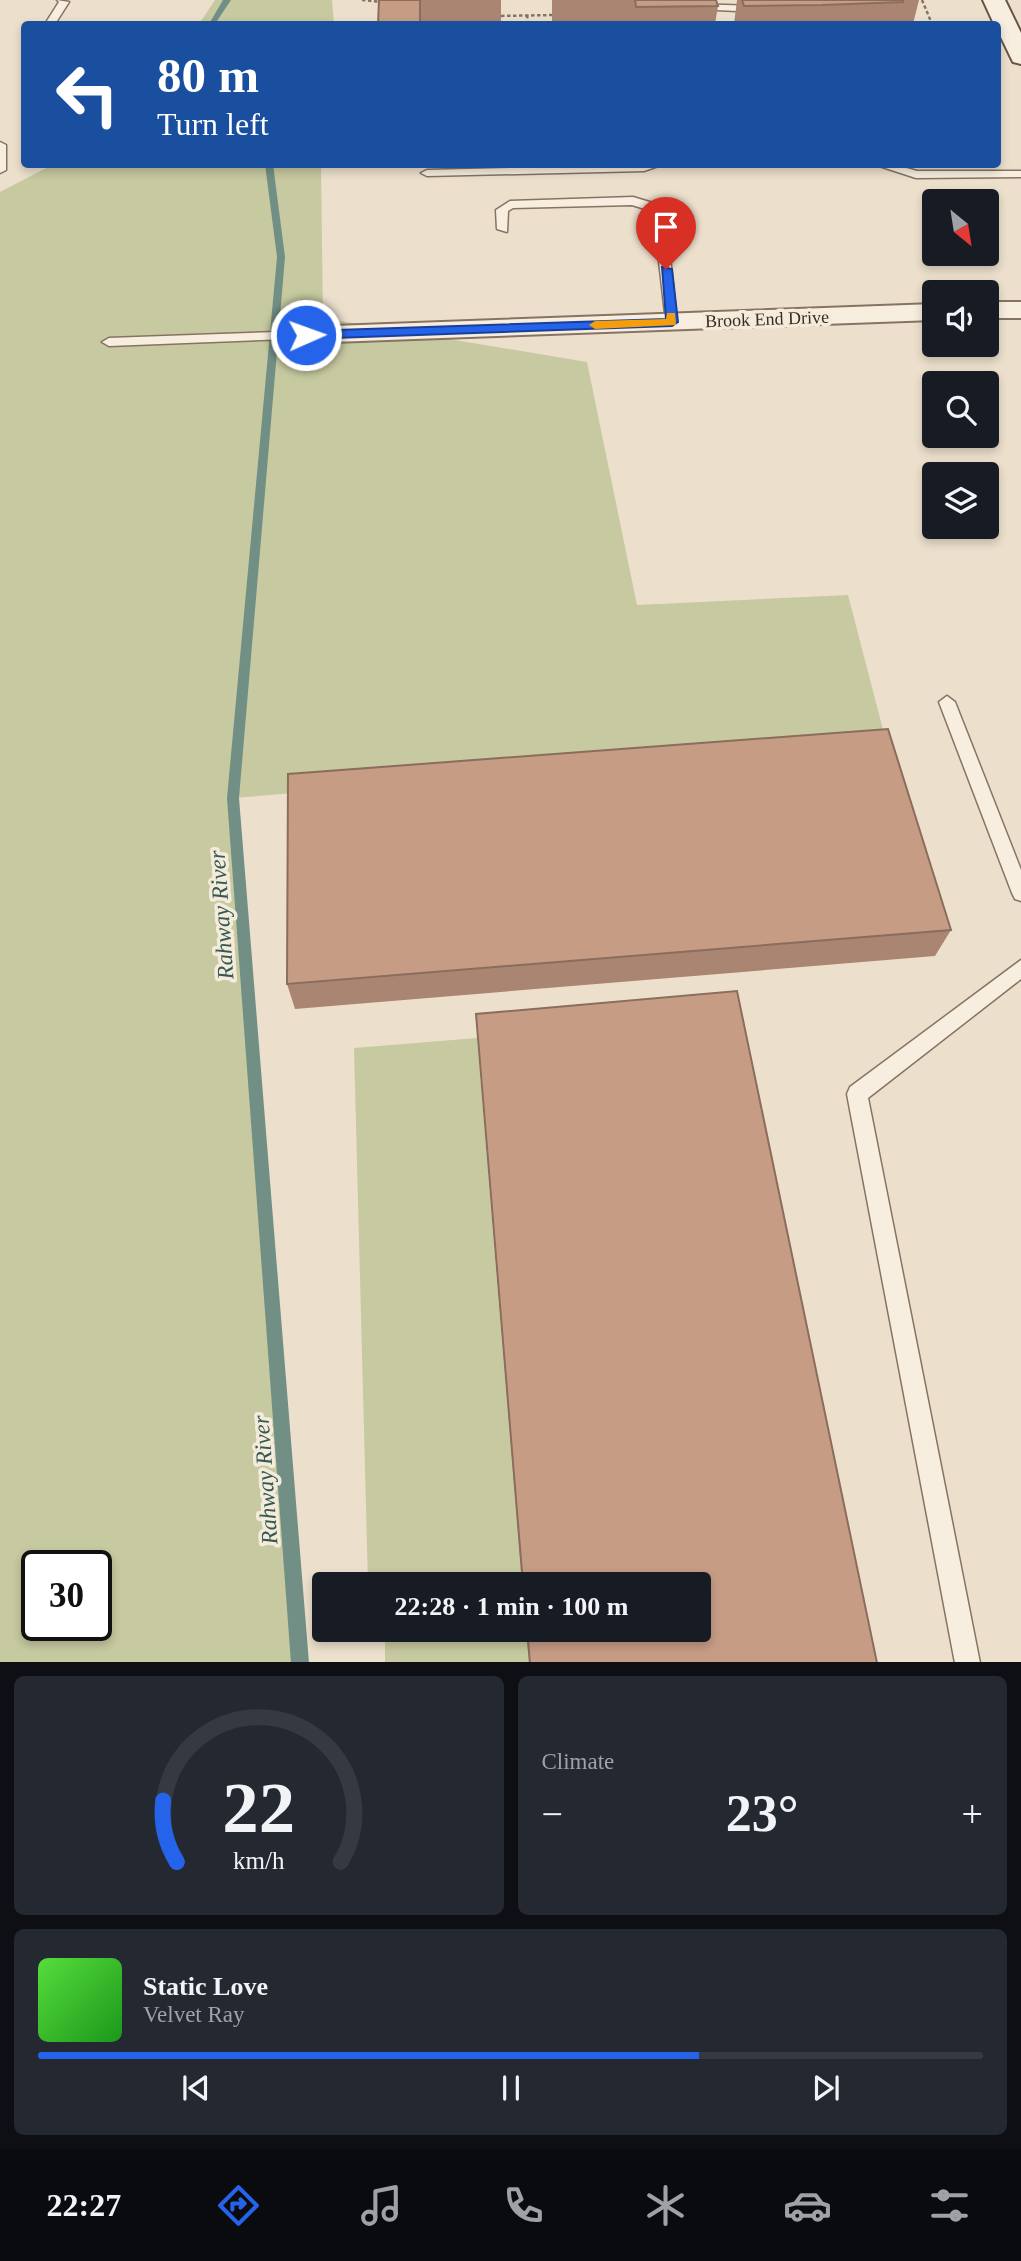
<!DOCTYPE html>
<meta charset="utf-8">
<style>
body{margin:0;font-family:"Times New Roman",serif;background:#242831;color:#f1f3f6;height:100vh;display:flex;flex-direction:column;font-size:26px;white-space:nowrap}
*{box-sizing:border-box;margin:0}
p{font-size:23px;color:#9ea1a6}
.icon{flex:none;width:38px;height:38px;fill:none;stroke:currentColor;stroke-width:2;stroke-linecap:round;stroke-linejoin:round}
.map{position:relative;height:1662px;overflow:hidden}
.drawer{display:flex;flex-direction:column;gap:14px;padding:14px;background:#0d0f14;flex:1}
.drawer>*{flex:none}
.guide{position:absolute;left:21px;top:21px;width:980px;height:147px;border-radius:7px;box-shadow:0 4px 10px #0003;background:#1a4fa0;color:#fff;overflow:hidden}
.needle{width:46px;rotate:150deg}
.buttons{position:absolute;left:922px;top:189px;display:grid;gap:14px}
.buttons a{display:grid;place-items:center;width:77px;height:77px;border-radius:7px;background:#171b24;box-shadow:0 4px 10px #0003;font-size:35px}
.speed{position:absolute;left:21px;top:1550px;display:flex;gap:14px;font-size:35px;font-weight:700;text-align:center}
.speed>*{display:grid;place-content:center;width:91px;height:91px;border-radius:50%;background:#171b24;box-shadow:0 4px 10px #0003;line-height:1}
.speed .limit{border:4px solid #111;border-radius:10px;background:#fff;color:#111}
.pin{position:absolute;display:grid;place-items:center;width:60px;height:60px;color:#fff;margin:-72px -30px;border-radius:50% 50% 50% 0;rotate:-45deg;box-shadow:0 0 7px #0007}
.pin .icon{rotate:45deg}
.me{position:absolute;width:77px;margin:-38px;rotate:88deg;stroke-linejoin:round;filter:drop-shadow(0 0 5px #0008)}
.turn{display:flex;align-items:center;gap:24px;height:147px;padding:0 21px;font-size:32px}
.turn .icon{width:91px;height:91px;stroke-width:2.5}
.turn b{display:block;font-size:49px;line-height:60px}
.big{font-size:52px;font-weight:700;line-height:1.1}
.drawer .tile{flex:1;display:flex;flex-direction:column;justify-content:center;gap:10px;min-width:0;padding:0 24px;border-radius:10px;background:#242831}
.drawer .dial{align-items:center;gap:0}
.dial svg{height:182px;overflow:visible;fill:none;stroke:#363941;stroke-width:7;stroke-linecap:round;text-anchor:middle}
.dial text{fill:#f1f3f6;stroke:none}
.song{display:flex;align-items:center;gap:21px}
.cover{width:84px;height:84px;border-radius:10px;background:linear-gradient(135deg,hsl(110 70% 55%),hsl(120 70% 35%))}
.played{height:7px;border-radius:4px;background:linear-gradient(90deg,#2563eb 70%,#363941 70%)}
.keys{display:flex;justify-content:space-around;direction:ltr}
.heat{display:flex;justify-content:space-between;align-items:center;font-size:38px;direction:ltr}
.drawer .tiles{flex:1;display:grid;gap:14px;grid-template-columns:1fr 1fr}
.tile:last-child{grid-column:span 2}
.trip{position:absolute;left:312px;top:1572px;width:399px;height:70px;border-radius:7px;background:#171b24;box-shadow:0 4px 10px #0003;font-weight:700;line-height:70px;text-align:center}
.tabs{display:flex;height:112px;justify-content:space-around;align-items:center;background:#090b0e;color:#9ea1a6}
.tabs .icon{width:49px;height:49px}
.tabs .on{color:#2563eb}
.tabs b{font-size:32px;color:#f1f3f6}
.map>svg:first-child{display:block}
.green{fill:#c7c9a0;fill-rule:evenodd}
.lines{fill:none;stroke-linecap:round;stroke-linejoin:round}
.stream{fill:#728f86;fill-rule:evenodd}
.service-casing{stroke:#877361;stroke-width:3}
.minor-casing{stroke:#877361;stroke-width:4}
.secondary-casing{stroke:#695444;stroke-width:4}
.path{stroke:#877361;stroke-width:2.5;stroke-dasharray:3.5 2.5;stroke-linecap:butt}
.service{fill:#f7eedf;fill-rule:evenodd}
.minor{fill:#f7eedf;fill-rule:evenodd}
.secondary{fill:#f7eedf;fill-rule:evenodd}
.wall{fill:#aa8672}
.building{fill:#c69c85;stroke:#8b6d5d;stroke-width:2}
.route{fill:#2563eb;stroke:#184099;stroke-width:2}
.slow{fill:#f59e0b}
.labels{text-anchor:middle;stroke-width:7;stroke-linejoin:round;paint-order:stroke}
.far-street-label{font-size:18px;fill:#392c23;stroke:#f4ebdb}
.water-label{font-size:23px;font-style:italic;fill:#345853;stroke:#f4ebdb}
</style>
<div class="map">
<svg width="1021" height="1663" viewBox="0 0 1021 1663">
<rect width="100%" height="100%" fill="#ece0cc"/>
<g class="green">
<polygon points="215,0 332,0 334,24 199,24"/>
<path d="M52,165H321L323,318L587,362L637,605L848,595L887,745L233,798L300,1662H0V192ZM37,1566H96V1626H37Z"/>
<polygon points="477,1038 522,1584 368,1584 354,1048"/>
<polygon points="385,1629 526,1629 529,1662 385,1662"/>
</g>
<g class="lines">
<g class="stream">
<polygon points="223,0 231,0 215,24 209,24"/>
<polygon points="265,164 273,164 285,257 239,798 309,1663 291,1663 227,798 277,257"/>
</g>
<g class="service-casing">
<g id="service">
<polygon points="57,0 69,2 55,24 45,24 59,2"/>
<polygon points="691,4 758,6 763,9 758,12 695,9 690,6"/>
<polygon points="0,142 6,145 6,170 0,173"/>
<polygon points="664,164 644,171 427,176 421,173 427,170"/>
<polygon points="873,164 892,164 917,171 1021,171 1021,177 916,178"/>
<polygon points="633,197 653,203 666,217 677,325 672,326 666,322 654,218 645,209 632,205 513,208 508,211 507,232 497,229 496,210 510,201"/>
<polygon points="306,331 313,335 311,338 109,346 102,342 109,338"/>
<polygon points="947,696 955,702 1021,870 1021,901 1015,899 1012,893 939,702"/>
<polygon points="1021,960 1021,979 868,1098 980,1663 955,1663 847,1094 850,1087"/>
</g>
</g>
<g class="minor-casing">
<g id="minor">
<rect x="987" y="302" width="34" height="16"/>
<polygon points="934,304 934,320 306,343 297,341 294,335 297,329 306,327"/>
</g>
</g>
<g class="secondary-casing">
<polygon id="secondary" points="983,0 1005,0 1021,33 1021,64 1013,62 998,31 998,24 994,24"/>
</g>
<g class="path">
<polyline points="362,0 383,2"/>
<polyline points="922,0 932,24"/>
<polyline points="527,15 528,24"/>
<polyline points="495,16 556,15"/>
</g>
<use href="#service" class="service"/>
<use href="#minor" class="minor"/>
<use href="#secondary" class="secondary"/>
</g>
<g class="wall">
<polygon points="379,0 501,0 501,24 378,24"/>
<polygon points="552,0 716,0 718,6 715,24 552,24"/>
<polygon points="736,0 919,0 913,24 734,24 737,0"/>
<polygon points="951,930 935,956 295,1009 287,984"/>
<polygon points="476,1014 877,1663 529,1663 526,1629 698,1629 698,1584 522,1584"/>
</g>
<g class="building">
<polygon points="379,0 420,0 420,24 378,24"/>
<polygon points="635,0 716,0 718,6 636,7"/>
<polygon points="742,0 903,0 903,2 822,5 744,6"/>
<polygon points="888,729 951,930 287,984 288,774"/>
<polygon points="737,991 877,1663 530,1663 527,1629 698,1629 698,1584 523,1584 476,1014"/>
</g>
<polygon class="route" points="662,267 672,269 678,322 672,326 306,339 300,335 306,331 666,319"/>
<polygon class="slow" points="667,313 675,313 676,325 595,329 589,325 595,321 666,319"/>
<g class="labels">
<g class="far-street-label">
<text transform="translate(767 319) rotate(-2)" y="6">Brook End Drive</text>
</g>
<g class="water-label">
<text transform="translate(221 915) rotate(-94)" y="8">Rahway River</text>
<text transform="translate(265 1480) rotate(-94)" y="8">Rahway River</text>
</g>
</g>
</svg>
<div class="buttons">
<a><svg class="needle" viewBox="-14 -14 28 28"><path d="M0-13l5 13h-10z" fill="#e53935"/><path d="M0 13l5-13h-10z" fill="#9ea1a6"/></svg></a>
<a><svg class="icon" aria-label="sound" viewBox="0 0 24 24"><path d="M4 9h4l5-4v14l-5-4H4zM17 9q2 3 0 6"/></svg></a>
<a><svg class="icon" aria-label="search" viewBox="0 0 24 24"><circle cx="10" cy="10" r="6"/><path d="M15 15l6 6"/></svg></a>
<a><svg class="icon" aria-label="layers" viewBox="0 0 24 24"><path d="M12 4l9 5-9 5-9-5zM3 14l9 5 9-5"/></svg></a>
</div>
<div class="speed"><div class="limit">30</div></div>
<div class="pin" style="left:666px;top:269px;background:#d93025"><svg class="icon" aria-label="arrive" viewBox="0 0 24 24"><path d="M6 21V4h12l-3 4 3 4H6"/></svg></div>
<svg class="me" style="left:306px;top:335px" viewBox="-20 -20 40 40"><circle r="17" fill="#2563eb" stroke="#fff" stroke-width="3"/><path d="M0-11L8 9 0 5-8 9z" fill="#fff"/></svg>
<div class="trip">22:28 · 1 min · 100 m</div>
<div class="guide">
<div class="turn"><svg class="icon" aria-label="left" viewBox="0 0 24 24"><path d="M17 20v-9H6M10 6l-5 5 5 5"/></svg><div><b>80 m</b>Turn left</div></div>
</div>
</div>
<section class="drawer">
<div class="tiles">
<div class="tile dial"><svg viewBox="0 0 100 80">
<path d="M14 69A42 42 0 1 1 86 69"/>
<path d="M14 69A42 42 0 0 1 8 42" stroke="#2563eb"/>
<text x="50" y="56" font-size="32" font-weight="700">22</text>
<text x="50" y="72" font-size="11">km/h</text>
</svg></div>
<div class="tile"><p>Climate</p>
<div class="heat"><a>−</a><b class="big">23°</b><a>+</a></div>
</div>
<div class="tile">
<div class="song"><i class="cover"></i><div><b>Static Love</b><p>Velvet Ray</p></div></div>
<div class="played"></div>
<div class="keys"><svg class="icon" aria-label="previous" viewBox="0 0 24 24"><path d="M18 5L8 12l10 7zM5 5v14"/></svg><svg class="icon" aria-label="pause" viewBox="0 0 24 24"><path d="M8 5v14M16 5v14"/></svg><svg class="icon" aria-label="next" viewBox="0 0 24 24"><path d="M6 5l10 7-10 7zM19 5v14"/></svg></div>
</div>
</div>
</section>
<nav class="tabs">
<b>22:27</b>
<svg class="icon on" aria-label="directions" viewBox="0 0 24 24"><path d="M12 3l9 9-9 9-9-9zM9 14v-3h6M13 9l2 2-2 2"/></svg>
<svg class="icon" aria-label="music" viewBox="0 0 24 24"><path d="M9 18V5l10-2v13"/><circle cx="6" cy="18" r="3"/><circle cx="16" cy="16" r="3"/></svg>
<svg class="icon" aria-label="phone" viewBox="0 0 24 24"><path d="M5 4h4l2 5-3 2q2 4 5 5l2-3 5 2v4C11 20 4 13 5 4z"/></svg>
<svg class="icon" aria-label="climate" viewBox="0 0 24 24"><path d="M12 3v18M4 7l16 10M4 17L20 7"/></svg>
<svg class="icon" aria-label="car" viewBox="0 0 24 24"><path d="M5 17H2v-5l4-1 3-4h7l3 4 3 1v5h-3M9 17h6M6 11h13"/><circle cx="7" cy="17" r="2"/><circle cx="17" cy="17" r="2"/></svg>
<svg class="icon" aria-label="filters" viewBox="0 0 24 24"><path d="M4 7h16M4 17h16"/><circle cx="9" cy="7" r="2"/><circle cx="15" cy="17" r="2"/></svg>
</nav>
